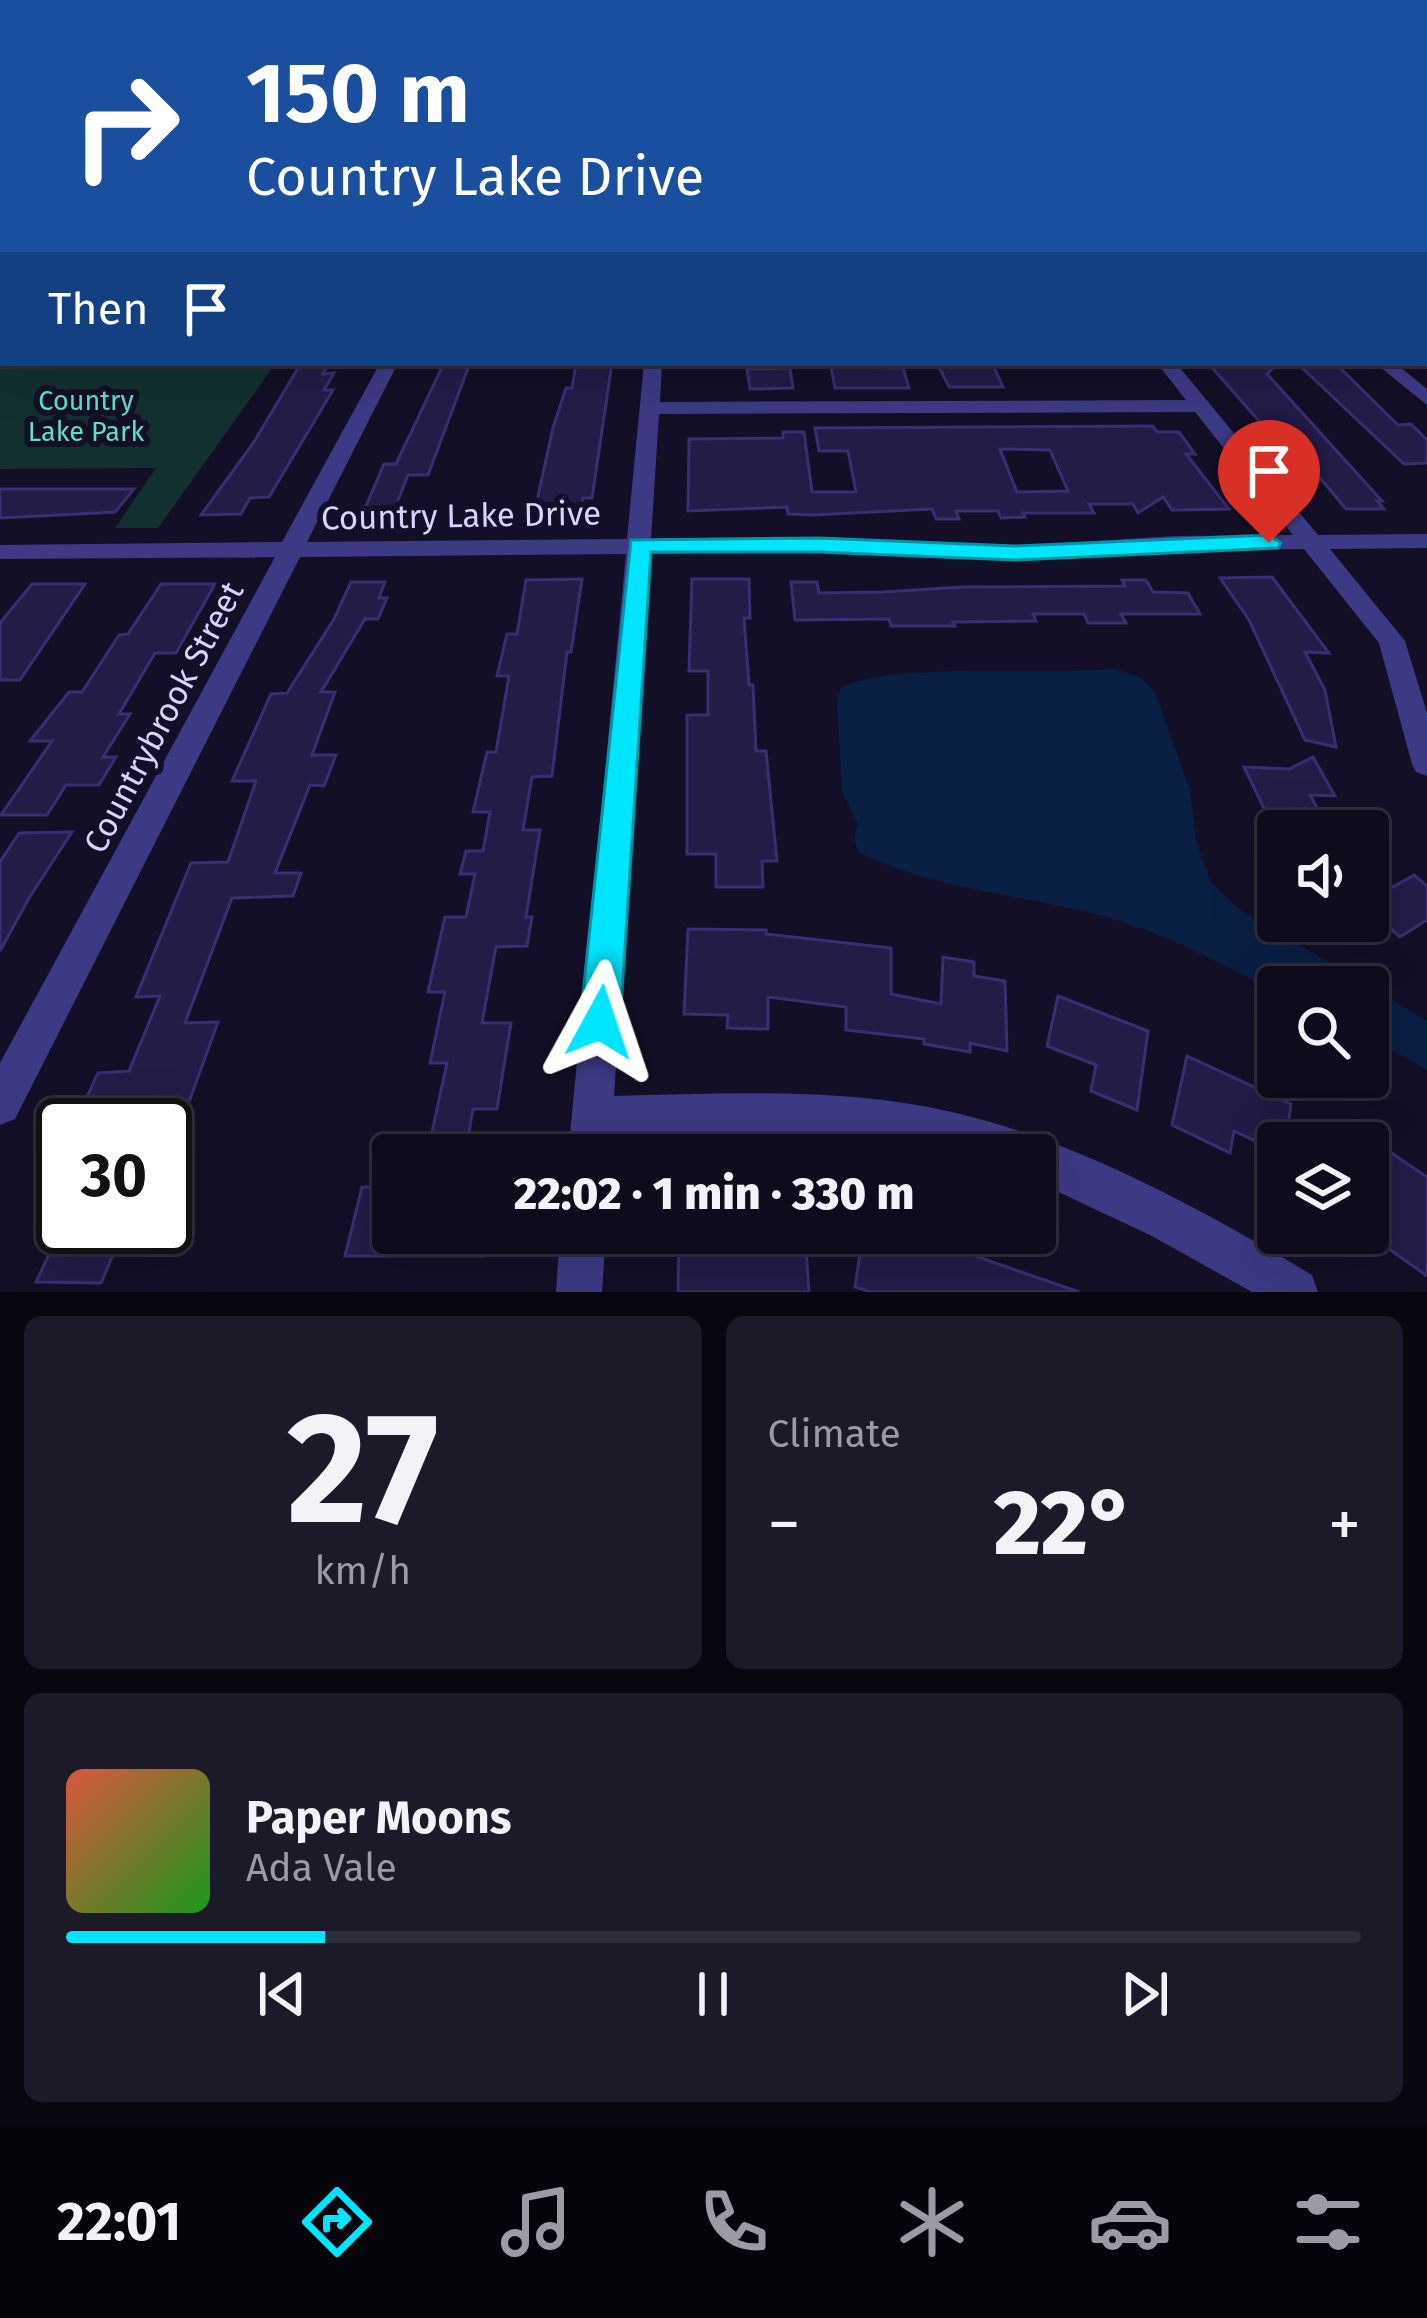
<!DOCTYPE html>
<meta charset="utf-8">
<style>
body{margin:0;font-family:"Fira Sans",sans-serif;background:#1c1929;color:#f1f3f6;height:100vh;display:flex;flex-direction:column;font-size:45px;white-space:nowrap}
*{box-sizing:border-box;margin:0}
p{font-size:39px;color:#9b9ba3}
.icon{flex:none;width:66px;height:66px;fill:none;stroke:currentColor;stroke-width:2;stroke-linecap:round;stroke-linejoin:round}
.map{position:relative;height:1292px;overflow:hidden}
.drawer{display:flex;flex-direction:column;gap:24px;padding:24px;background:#08060f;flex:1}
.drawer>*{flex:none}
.banner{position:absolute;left:0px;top:0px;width:1428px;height:366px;box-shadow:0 12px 48px #0002,0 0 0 3px #2e2b3b;background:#1a4fa0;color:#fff;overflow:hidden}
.buttons{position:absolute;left:1257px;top:810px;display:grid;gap:24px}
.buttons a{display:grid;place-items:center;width:132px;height:132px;border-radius:12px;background:#0e0b1c;box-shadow:0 12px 48px #0002,0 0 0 3px #2e2b3b;font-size:60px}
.speed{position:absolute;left:36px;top:1098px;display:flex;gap:24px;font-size:60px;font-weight:700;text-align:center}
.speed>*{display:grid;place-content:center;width:156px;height:156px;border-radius:50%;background:#0e0b1c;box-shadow:0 12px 48px #0002,0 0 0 3px #2e2b3b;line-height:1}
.speed .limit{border:6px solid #111;border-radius:18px;background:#fff;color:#111}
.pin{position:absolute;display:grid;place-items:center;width:102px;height:102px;color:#fff;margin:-123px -51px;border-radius:50% 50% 50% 0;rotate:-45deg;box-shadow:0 0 12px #0007}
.pin .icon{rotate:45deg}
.me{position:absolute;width:132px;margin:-66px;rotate:5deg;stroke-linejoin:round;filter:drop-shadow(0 0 9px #0008)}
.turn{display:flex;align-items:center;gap:42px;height:252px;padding:0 48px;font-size:54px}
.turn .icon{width:156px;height:156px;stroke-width:2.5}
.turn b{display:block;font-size:84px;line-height:102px}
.then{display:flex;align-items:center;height:114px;padding:0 48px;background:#0003;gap:24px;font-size:45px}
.big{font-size:90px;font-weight:800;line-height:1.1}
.drawer .card{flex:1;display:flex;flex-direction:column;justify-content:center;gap:18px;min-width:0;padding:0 42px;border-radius:18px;background:#1c1929}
.drawer .dial{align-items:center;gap:0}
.dial b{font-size:156px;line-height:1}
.song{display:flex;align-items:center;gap:36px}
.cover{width:144px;height:144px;border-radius:18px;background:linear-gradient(135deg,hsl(10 70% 55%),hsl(120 70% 35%))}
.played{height:12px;border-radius:6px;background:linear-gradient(90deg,#00e5ff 20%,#2e2b3b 20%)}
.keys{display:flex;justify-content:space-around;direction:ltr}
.heat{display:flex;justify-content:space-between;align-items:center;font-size:66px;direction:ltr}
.drawer .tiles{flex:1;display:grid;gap:24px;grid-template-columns:1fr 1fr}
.card:last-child{grid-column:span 2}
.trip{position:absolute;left:372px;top:1134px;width:684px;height:120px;border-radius:12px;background:#0e0b1c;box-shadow:0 12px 48px #0002,0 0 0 3px #2e2b3b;font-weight:800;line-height:120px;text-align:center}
.dock{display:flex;height:192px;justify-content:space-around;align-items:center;background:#06040b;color:#9b9ba3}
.dock .icon{width:84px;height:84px}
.dock .on{color:#00e5ff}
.dock b{font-size:54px;color:#f1f3f6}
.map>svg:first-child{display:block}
.green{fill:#12302f}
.water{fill:#0a1f44}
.building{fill:#241b47;stroke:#3b2d73;stroke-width:3;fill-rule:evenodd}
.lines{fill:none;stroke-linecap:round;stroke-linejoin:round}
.street{fill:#3d3a85;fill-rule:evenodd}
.route{fill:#00e5ff;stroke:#0095a6;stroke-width:3}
.labels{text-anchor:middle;stroke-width:12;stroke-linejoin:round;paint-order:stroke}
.far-park-label{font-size:27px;fill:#5fe0c0;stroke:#130f26}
.street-label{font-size:33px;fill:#d9d4ff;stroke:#130f26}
</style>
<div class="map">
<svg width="1427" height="1292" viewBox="0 0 1427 1292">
<rect width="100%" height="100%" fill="#130f26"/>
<polygon class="green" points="0,270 3,363 276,363 158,528 115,528 156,468 0,469"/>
<path class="water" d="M1114,669L1140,677L1155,692L1190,790L1196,841L1210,881L1239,909L1427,1021V1070L1368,1037V987H1278V993C1222,964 1169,935 1109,918C1025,893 937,892 858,852L854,838L858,825L842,791L837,702L841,688C884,662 1051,675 1114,669Z"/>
<g class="building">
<polygon points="301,363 329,363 323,374 334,373 324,390 333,390 269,497 250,498 241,514 201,515 254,442"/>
<polygon points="444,363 470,363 428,475 408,475 393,513 363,513 384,464 396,464"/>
<polygon points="612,363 592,498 583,498 580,514 534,514 553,428 566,388 572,388 576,364"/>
<polygon points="1208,363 1278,363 1267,374 1382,501 1377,501 1384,509 1346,509 1300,454 1288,454"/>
<polygon points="1297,363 1335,363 1398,425 1411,424 1427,440 1427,463 1404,464"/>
<polygon points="831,367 903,368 909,388 835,388"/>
<polygon points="939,367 994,367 1003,387 949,387"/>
<polygon points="790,368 793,388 750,389 747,369"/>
<path d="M1153,426L1157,432H1179L1195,454H1186L1229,509L1172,510L1163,497L1138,513L1133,504H1089L1094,513H1023L1025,517L1001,518L998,511H956L959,519H936L932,509L813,515L788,514L787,507L688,511L689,439L783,438V432H804L812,492H856L848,451H819L815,428ZM1000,449L1050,450L1068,491L1017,492Z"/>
<polygon points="0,489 134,489 115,512 0,518"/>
<polygon points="1272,577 1329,653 1305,652 1325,690 1336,747 1305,740 1249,620 1220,578"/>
<polygon points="582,579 571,652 567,652 552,776 532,777 523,830 540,830 526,917 532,917 527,946 496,947 482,1023 511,1023 497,1109 473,1109 465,1155 427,1155 447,1063 430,1063 445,992 428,992 445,917 466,917 475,874 460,874 466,851 483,851 490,812 473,812 487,752 496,752 509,676 497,676 507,634 517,634 526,580"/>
<polygon points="692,579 749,579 750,618 744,618 749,685 753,685 756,751 766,751 777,861 762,861 763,887 716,887 716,854 687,854 687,715 708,715 708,671 689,671"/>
<polygon points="1122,580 1146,580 1153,592 1188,593 1200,614 1121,614 1126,623 1088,623 1084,614 1033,614 1036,621 953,622 955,626 891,626 889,619 795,620 791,582 817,582 819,593 884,592 962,587 1125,586"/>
<polygon points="351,582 385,582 379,598 387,598 378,619 365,619 321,692 335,692 312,755 336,755 324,786 310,785 275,873 301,873 293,896 232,898 185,1023 218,1022 185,1113 78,1116 98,1073 129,1071 160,996 136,997 191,863 228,862 256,781 232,781 271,694 287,693 334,619"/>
<polygon points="32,584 85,584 20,680 0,680 0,623"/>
<polygon points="161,584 215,584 176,653 155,653 119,714 130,714 103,757 116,757 99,785 66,785 47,815 1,815 52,741 30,741 69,692 82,692 119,635 128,634"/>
<polygon points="1313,757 1335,796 1310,795 1330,831 1275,831 1244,767 1289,769"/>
<polygon points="72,832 29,898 0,951 0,862 19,833"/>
<polygon points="1368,866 1393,887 1414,875 1427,886 1427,920 1400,937 1368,909"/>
<polygon points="688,929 766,930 766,934 891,948 891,994 941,1004 943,957 974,962 974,976 1005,981 1007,1051 970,1043 970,1052 924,1044 924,1039 846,1030 846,1007 768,997 768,1029 727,1028 728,1015 684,1014"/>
<polygon points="1058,996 1148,1031 1137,1110 1091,1091 1096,1065 1047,1046"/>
<polygon points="1187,1056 1291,1104 1286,1143 1278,1143 1278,1152 1234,1131 1230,1153 1172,1125"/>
<polygon points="1368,1137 1427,1177 1427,1276 1378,1241 1385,1223 1368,1211"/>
<polygon points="63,1157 63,1213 36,1213"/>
<polygon points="362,1187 393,1187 393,1233 487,1233 484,1256 345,1256"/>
<polygon points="62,1227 125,1227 101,1283 36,1282"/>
<polygon points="679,1233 805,1233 809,1292 678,1292"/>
<polygon points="863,1233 909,1233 1079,1292 871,1292 855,1287"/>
</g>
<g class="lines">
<g class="street">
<polygon points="3,168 3,176 0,177 0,169"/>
<rect x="1425" y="247" width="2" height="10"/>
<path d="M380,363H398L307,542L627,539L644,363H662L660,402L1186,400L1157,363H1176L1318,535L1427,534V548L1330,549L1405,641L1427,713V776L1416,772L1412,764L1379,643L1304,549L1175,550L1015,560L819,552L650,554L614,1096C715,1094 817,1088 917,1105C1057,1129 1191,1203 1312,1275L1318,1292H1252L1152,1236L1035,1181V1155H953L864,1140L810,1136L612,1137L610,1155H568L626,554L300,557L15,1119L0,1125V1063L275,557L0,559V545L282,542ZM1195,412L1293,535L1175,536L1015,546L819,538L651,539L659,414Z"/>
<polygon points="1375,363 1395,363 1427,389 1427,405"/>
<polygon points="560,1233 606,1233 602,1292 556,1292"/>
</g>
</g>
<linearGradient id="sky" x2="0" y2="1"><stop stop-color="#0a0815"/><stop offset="0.47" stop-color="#333752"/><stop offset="1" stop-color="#333752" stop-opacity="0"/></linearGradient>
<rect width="1427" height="340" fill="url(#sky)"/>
<polygon class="route" points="1269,535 1281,543 1278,548 1015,560 819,552 651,552 620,1022 614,1035 600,1040 586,1035 580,1022 631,540 819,538 1015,546"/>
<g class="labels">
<g class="far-park-label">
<text x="86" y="410">Country<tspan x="86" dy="31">Lake Park</tspan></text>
</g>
<g class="street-label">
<text transform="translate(461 515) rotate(-1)" y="12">Country Lake Drive</text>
<text transform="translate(163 717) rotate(-62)" y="12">Countrybrook Street</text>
</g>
</g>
</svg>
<div class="buttons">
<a><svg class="icon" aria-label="sound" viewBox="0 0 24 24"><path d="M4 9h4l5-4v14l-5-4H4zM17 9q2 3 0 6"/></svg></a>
<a><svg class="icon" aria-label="search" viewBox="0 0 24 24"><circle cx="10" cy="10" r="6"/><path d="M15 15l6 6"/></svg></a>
<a><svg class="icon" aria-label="layers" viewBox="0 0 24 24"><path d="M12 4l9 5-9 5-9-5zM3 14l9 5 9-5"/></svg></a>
</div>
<div class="speed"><div class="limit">30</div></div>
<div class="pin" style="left:1269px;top:543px;background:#d93025"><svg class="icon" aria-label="arrive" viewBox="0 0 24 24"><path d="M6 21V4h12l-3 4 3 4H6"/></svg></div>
<svg class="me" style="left:600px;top:1022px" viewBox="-20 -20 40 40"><path d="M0-17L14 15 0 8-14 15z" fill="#00e5ff" stroke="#fff" stroke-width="4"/></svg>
<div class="trip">22:02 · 1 min · 330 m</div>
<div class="banner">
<div class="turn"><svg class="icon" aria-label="right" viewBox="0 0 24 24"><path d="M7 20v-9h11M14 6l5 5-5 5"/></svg><div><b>150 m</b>Country Lake Drive</div></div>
<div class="then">Then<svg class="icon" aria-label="arrive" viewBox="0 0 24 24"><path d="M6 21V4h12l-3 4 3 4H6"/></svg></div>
</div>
</div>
<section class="drawer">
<div class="tiles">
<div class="card dial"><b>27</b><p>km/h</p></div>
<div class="card"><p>Climate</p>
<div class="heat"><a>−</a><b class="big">22°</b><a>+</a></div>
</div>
<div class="card">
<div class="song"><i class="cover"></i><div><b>Paper Moons</b><p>Ada Vale</p></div></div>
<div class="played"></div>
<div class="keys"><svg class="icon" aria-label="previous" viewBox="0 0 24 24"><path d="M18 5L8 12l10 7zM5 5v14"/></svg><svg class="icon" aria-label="pause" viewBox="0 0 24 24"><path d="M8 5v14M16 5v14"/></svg><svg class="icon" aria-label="next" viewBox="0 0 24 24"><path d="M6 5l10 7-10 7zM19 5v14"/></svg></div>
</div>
</div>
</section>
<nav class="dock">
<b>22:01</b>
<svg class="icon on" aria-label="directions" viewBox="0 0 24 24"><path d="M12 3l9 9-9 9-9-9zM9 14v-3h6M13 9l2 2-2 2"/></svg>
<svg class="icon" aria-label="music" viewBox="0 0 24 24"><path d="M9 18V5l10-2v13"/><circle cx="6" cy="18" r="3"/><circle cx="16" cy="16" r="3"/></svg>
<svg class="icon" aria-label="phone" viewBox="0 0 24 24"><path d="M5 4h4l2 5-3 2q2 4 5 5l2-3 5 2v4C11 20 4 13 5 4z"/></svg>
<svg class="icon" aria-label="climate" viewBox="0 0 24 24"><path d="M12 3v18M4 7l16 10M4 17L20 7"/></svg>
<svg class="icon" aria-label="car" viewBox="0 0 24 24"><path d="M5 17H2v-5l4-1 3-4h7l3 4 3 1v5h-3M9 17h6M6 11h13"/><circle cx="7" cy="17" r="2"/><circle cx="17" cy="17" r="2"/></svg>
<svg class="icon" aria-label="filters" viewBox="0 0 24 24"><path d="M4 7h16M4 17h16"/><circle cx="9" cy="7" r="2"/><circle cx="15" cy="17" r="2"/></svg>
</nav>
